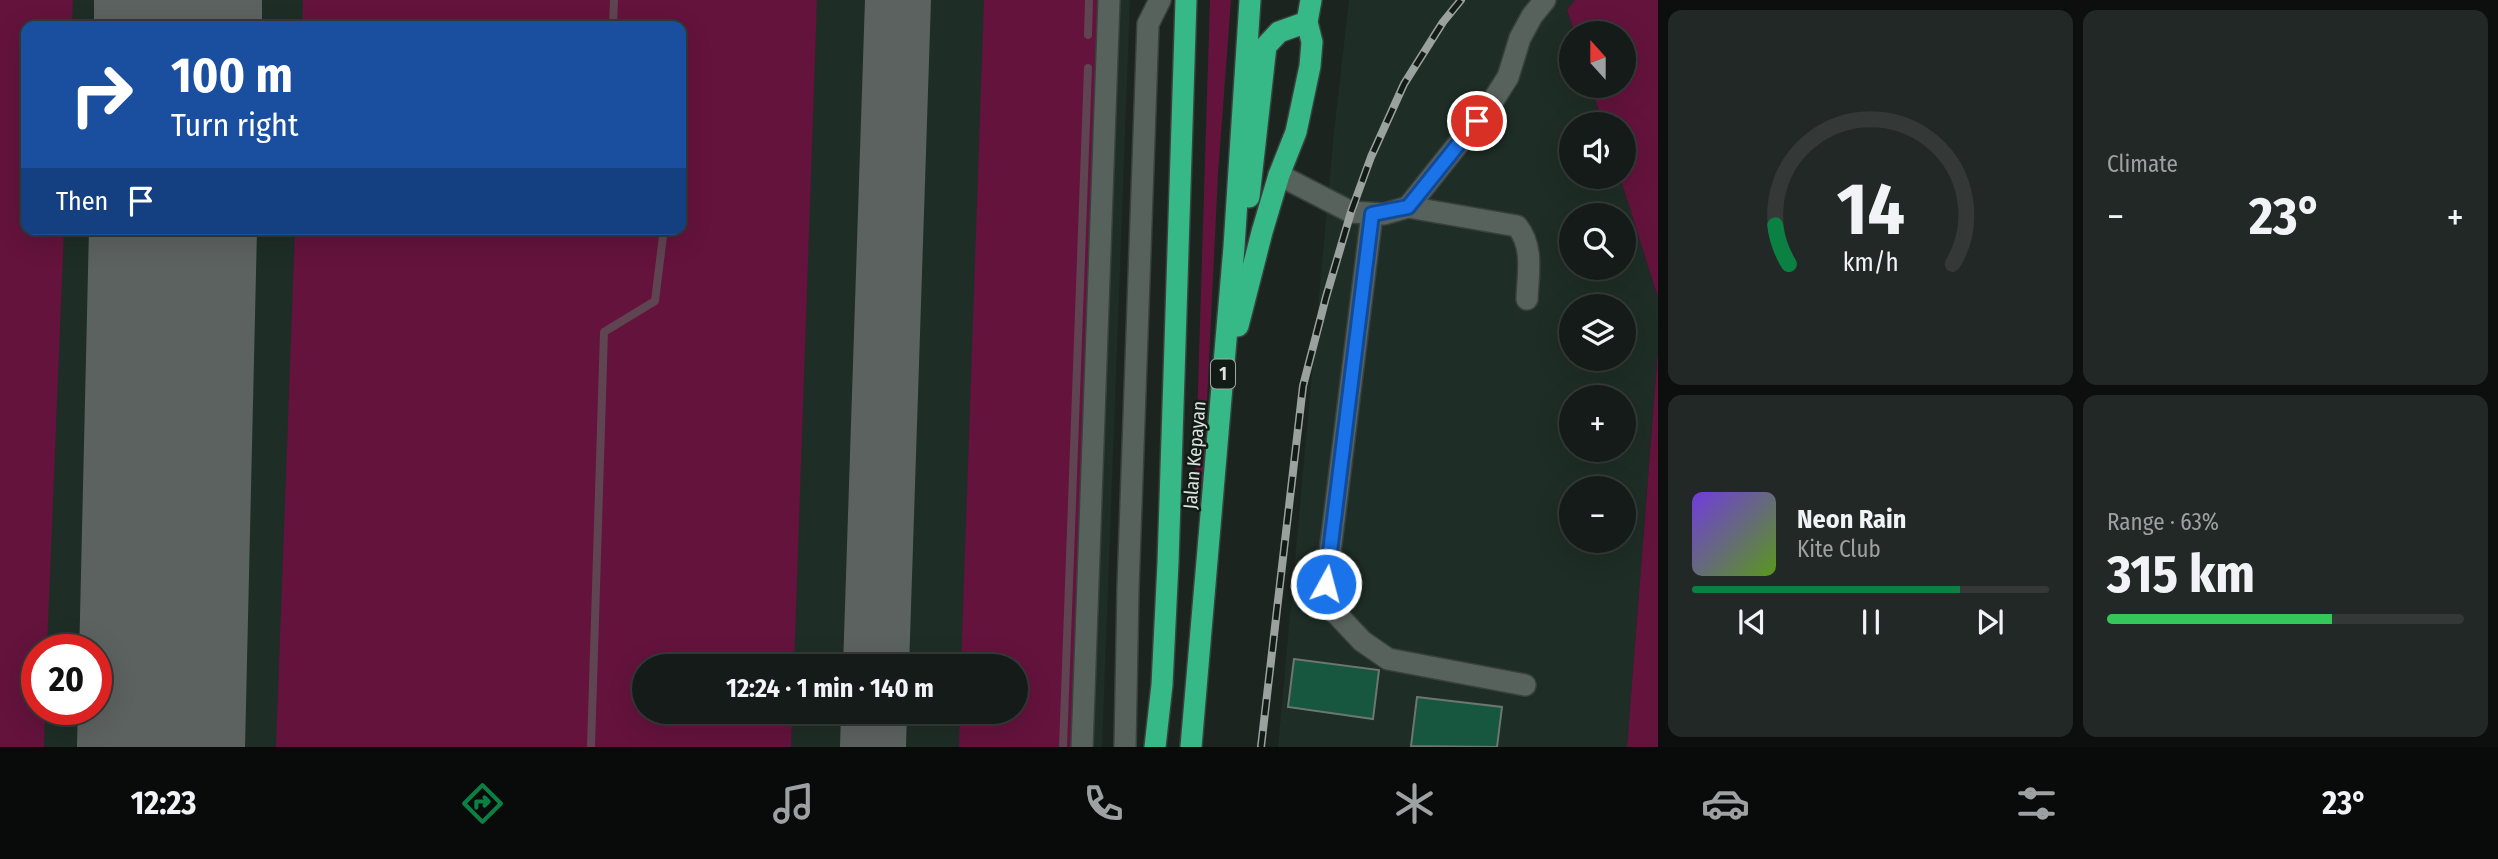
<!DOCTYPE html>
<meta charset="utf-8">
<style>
body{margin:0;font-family:"Fira Sans Condensed",sans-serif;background:#222825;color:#f1f3f6;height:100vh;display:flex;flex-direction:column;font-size:26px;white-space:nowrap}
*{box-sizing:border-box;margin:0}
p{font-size:23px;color:#9da1a2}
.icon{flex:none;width:38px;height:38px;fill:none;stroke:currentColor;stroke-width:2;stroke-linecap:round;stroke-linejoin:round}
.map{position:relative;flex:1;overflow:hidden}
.drawer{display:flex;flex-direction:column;gap:10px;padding:10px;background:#0c0f0d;width:840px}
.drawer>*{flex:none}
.banner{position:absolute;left:21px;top:21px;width:665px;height:214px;border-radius:14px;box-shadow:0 7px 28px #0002,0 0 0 2px #343937;background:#1a4fa0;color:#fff;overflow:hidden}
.needle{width:46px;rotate:339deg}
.controls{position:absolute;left:1559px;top:21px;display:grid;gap:14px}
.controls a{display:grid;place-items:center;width:77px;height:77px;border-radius:50%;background:#151b18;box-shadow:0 7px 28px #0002,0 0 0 2px #343937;font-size:35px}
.speed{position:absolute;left:21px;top:634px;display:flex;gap:14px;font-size:35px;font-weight:700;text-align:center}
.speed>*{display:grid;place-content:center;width:91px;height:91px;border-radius:50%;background:#151b18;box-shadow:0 7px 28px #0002,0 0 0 2px #343937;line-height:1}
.speed .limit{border:10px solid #d22;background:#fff;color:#111}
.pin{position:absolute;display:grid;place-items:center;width:60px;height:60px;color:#fff;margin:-30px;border:4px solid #fff;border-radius:50%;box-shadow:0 2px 7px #0007}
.me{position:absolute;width:77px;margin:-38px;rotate:7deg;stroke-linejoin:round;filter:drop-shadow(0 0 5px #0008)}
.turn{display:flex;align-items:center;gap:24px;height:147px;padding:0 35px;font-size:32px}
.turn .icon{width:91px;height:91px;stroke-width:2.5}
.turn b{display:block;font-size:49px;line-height:60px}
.then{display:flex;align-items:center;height:66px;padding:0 35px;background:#0003;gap:14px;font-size:26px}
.big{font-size:52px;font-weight:700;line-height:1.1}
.drawer .widget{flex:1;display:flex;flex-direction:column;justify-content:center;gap:10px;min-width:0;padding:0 24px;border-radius:14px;background:#222825}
.drawer .dial{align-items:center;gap:0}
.dial svg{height:182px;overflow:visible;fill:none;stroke:#343937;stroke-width:7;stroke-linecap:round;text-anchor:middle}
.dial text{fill:#f1f3f6;stroke:none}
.song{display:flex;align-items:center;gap:21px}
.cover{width:84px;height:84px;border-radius:10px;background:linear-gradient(135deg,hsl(260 70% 55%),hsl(90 70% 35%))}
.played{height:7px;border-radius:4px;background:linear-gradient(90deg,#0b8043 75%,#343937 75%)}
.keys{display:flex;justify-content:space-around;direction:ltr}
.heat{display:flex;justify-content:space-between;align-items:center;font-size:38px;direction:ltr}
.charge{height:10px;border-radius:5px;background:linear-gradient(90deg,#34c759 63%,#343937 0)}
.drawer .tiles{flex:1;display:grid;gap:10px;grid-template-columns:repeat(2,1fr)}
.trip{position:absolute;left:632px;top:654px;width:396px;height:70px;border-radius:35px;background:#151b18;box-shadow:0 7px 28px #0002,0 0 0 2px #343937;font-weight:700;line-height:70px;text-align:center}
.tabs{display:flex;height:112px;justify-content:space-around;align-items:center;background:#080b0a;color:#9da1a2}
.tabs .icon{width:49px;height:49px}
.tabs .selected{color:#0b8043}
.tabs b{font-size:32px;color:#f1f3f6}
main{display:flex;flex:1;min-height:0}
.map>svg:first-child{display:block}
.built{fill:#1e2d26;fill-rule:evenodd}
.green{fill:#64133c}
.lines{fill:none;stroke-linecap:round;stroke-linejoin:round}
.stream{stroke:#5f4451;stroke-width:8}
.taxiway{stroke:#5c6260;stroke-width:66}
.runway{stroke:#5c6260;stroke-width:168}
.building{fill:#18573f;stroke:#6d7671;stroke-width:2}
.minor-casing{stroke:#3a403d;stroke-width:24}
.highway-casing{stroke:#3a403d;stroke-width:24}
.minor{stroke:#58625d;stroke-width:21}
.highway{stroke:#36b887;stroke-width:21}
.rail-casing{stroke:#9ba19f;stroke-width:8}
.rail{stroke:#131b17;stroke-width:5;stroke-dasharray:16;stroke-linecap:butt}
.route-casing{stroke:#114b97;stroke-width:18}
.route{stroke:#1a73e8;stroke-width:12}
.labels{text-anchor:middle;stroke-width:5;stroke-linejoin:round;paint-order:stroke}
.shield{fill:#131b17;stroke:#a0a6a4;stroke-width:2}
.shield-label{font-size:18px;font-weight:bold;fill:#dde2e0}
.street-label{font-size:19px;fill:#dde2e0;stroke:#131b17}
</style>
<main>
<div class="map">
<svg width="1658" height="747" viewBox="0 0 1658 747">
<rect width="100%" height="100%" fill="#1c2420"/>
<g class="built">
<path d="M0,0H1130L1102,747H0ZM26,26H681V229H26ZM37,649H96V709H37ZM644,667H1015V712H644Z"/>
<path d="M1349,0H1575L1567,10L1575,33H1572V86H1591L1603,124H1572V177H1620L1658,298V350L1627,747H1278L1334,132ZM1572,215H1624V268H1572ZM1572,306H1624V359H1572ZM1572,397H1624V450H1572ZM1572,488H1624V541H1572Z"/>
</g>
<g class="green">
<polygon points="0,0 73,0 72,26 26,26 26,229 64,229 47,649 37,649 37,709 45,709 44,747 0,747"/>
<polygon points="303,0 817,0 794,667 644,667 644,712 792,712 791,747 276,747 295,229 681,229 681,26 302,26"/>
<polygon points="984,0 1098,0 1071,747 959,747 960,712 1015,712 1015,667 961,667"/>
<polygon points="1210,0 1231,0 1218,174 1203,484 1199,488 1195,484"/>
<polygon points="1575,0 1658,0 1658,298 1620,177 1624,177 1624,124 1603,124 1591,86 1624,86 1624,33 1575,33 1567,10"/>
<polygon points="1658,350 1658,747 1627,747"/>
</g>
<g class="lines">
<g class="stream">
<polyline points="613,26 614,0"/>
<polyline points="1088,35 1089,0"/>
<polyline points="591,747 604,332 655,301 663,236 655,229"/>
<polyline points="1063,747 1088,68"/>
</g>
<g class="taxiway">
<polyline points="876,667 898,0"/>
<polyline points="873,747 874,712"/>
</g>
<g class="runway">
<polyline points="178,26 178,0"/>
<polyline points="161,747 173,229"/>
</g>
</g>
<g class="building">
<polygon points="1294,659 1379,670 1373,719 1288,707"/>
<polygon points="1417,697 1502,707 1497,747 1411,746"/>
</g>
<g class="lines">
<g class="minor-casing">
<g id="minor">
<path d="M1279,175L1351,212L1384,214L1408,207L1517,226C1534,247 1528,273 1527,299"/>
<polyline points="1408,207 1494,99 1508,77 1520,38 1532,16 1545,0"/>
<polyline points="1372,214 1326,584 1327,596 1332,609 1362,641 1388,659 1525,685"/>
<polyline points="1082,747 1109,0"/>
<polyline points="1125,747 1128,588 1148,24 1160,0"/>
</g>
</g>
<g class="highway-casing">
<g id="highway">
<polyline points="1249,197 1266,46 1279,32 1307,22"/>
<polyline points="1238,326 1262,232 1279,175 1296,132 1310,66 1312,42 1307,22 1311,0"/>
<polyline points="1155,747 1162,685 1168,563 1186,0"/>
<polyline points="1191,747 1234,247 1250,0"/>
</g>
</g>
<use href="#minor" class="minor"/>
<use href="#highway" class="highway"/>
<g class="rail-casing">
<polyline id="rail" points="1261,747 1303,386 1326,297 1351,212 1371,157 1404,84 1443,22 1461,0"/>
</g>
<use href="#rail" class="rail"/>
</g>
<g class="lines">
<g class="route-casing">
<polyline id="route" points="1326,584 1372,214 1408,207 1477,121"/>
</g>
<use href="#route" class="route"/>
</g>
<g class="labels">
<rect class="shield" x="1211" y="359.5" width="24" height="29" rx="5"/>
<g class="shield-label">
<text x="1223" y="380">1</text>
</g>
<g class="street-label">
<text transform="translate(1194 455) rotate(-85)" y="7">Jalan Kepayan</text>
</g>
</g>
</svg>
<div class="controls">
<a><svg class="needle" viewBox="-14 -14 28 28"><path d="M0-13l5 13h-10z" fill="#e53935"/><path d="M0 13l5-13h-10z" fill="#9da1a2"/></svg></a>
<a><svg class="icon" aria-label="sound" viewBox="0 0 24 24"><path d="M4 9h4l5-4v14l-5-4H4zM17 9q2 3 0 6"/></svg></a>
<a><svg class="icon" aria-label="search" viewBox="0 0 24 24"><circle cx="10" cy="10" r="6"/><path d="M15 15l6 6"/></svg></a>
<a><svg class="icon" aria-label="layers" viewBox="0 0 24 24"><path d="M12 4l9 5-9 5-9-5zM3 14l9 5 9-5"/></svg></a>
<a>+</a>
<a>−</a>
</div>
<div class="speed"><div class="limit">20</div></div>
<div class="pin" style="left:1477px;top:121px;background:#d93025"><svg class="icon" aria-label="arrive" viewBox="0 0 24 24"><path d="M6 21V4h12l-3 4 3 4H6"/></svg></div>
<svg class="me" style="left:1326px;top:584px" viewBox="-20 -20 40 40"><circle r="17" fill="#1a73e8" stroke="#fff" stroke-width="3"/><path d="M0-11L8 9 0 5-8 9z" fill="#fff"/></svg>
<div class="trip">12:24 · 1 min · 140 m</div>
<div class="banner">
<div class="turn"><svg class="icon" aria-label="right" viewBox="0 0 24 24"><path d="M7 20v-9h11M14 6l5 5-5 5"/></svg><div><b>100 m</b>Turn right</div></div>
<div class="then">Then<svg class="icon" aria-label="arrive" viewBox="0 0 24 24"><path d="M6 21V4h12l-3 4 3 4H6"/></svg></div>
</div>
</div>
<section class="drawer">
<div class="tiles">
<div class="widget dial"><svg viewBox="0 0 100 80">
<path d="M14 69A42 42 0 1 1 86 69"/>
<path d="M14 69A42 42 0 0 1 8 52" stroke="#0b8043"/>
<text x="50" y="56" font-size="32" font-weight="700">14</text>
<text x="50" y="72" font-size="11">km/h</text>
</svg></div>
<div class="widget"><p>Climate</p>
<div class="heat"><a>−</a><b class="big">23°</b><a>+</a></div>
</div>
<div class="widget">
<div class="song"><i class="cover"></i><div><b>Neon Rain</b><p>Kite Club</p></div></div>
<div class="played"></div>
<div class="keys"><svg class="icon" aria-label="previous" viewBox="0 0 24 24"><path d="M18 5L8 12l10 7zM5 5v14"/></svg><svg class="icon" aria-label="pause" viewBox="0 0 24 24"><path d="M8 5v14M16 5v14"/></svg><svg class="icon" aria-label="next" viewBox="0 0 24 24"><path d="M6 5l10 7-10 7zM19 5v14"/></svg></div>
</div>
<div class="widget"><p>Range · 63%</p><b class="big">315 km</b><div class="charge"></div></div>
</div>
</section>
</main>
<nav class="tabs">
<b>12:23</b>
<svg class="icon selected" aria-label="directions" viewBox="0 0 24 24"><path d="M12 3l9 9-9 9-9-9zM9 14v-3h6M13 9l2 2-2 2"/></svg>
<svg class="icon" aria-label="music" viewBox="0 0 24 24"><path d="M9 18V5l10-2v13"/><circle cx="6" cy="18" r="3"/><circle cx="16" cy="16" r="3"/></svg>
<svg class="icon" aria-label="phone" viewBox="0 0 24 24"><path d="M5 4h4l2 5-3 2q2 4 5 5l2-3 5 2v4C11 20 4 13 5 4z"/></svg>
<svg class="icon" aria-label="climate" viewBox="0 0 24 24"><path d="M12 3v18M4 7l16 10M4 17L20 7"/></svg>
<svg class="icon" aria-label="car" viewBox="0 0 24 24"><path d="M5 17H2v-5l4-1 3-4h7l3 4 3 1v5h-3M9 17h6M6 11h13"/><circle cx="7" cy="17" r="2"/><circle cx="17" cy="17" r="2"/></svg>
<svg class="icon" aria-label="filters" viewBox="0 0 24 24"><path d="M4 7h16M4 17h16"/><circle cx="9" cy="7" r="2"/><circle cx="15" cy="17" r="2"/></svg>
<b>23°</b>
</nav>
